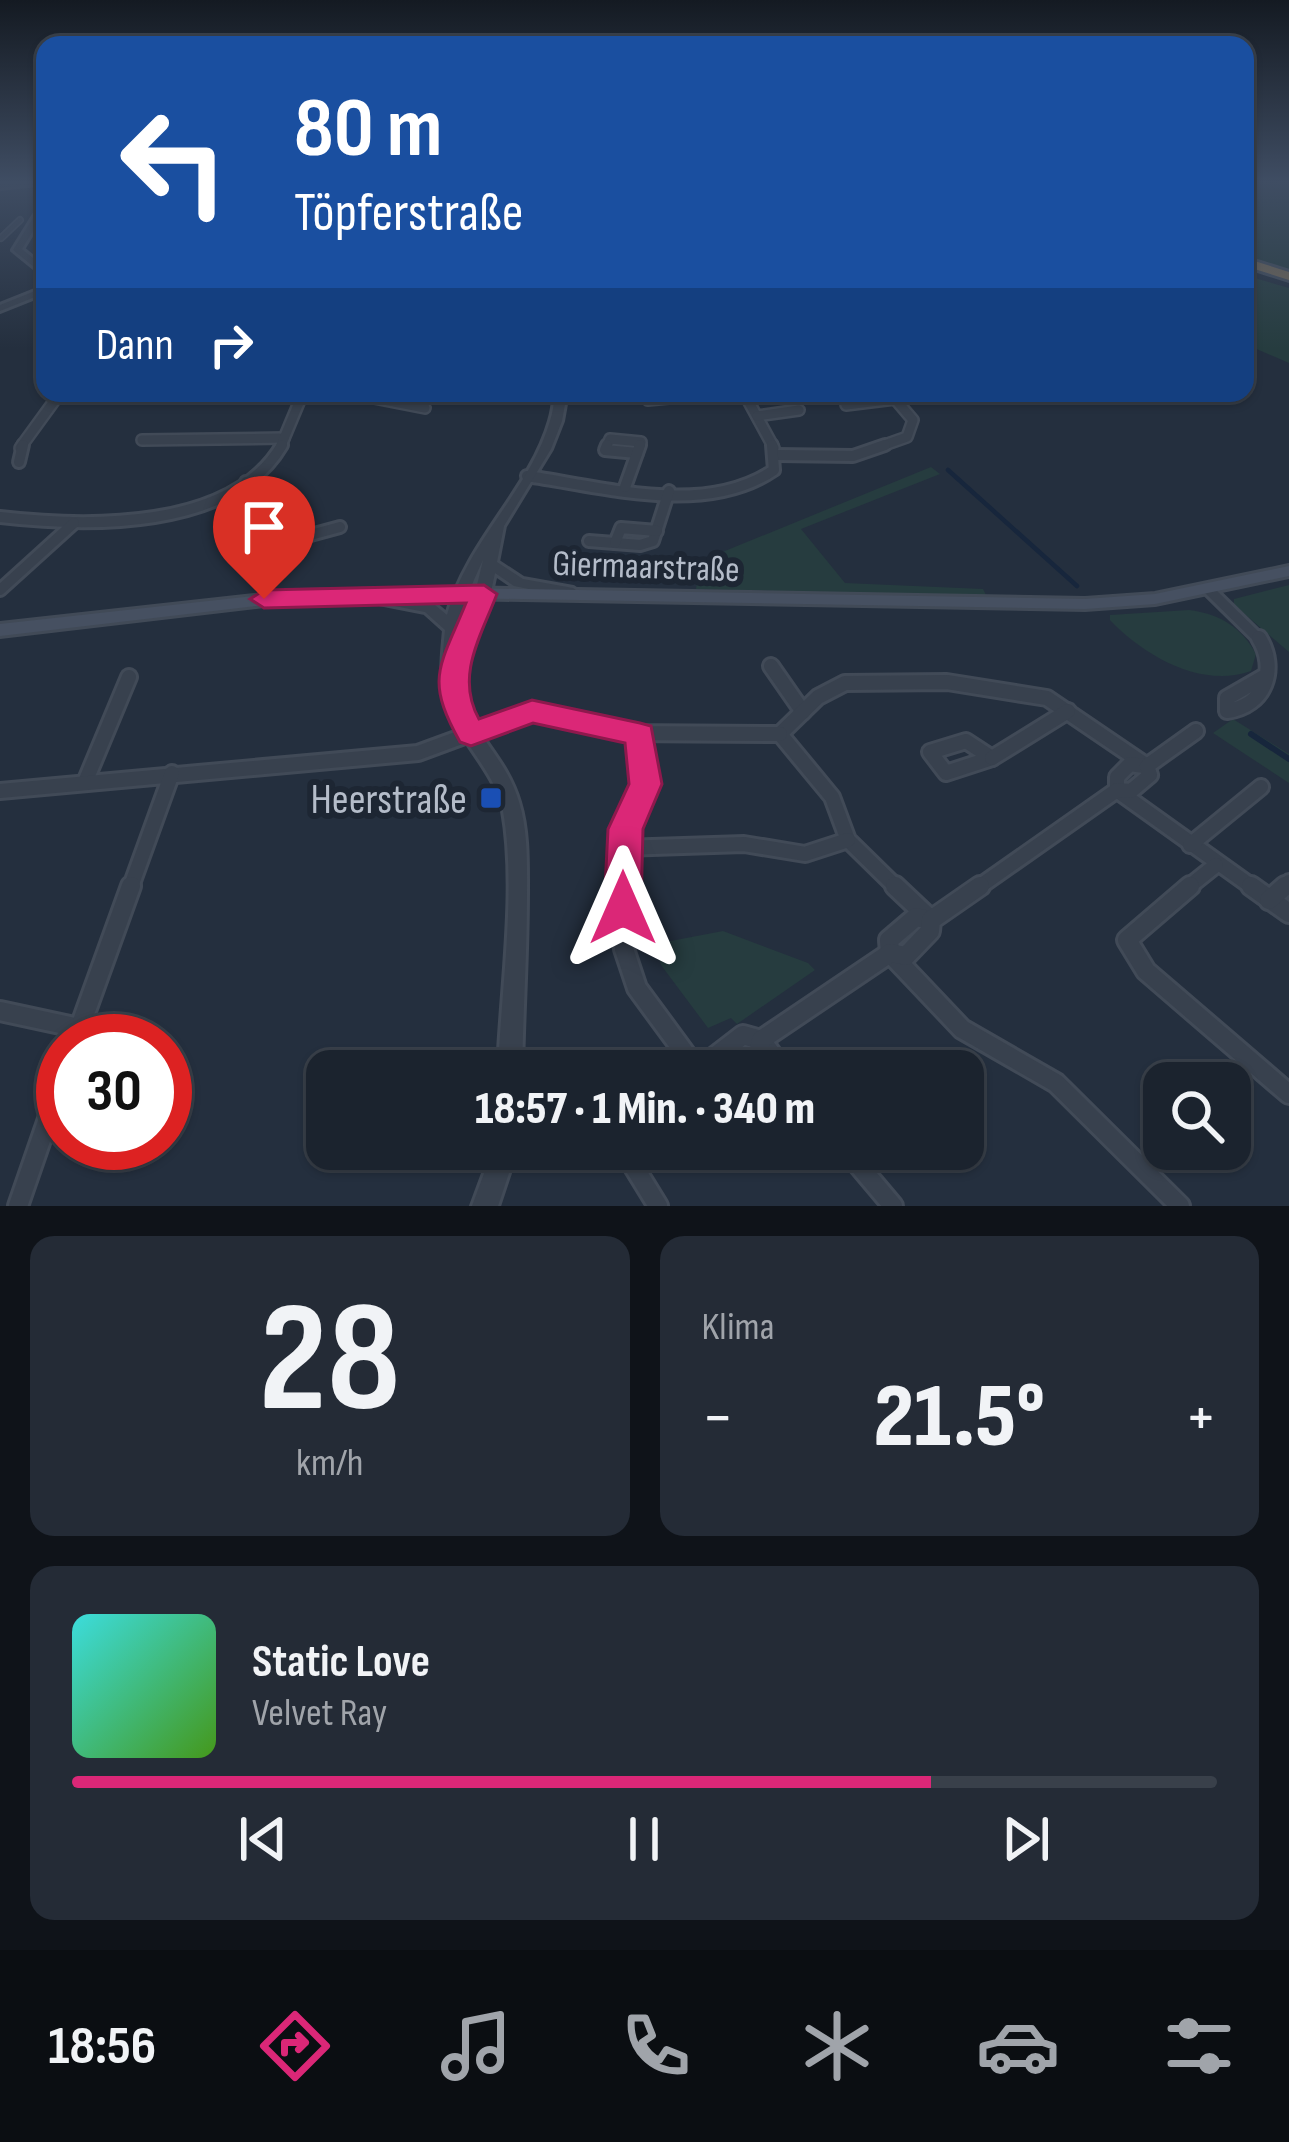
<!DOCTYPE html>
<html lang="de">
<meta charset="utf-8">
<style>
body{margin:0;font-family:"Sofia Sans Condensed",sans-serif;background:#242b36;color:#f1f3f6;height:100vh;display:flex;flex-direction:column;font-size:45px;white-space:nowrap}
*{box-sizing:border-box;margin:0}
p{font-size:39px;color:#a0a4aa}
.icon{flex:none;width:66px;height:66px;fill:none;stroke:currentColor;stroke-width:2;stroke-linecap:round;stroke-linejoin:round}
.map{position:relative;height:1206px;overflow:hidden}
.panel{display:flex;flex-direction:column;gap:30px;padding:30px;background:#0f1319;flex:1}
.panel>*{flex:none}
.hud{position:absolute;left:36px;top:36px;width:1218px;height:366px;border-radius:24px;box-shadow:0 3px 9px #0004,0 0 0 3px #39404a;background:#1a4fa0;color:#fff;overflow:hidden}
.controls{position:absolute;left:1143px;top:1062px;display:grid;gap:24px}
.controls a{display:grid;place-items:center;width:108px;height:108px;border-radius:24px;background:#1b232e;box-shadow:0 3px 9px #0004,0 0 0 3px #39404a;font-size:60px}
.speed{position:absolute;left:36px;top:1014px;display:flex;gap:24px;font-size:60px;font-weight:700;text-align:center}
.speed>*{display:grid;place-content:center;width:156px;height:156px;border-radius:50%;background:#1b232e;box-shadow:0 3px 9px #0004,0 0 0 3px #39404a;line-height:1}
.speed .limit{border:18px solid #d22;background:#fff;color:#111}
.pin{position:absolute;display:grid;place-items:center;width:102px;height:102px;color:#fff;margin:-123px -51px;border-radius:50% 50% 50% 0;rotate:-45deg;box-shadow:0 0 12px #0007}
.pin .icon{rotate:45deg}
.me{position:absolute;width:132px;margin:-66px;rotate:0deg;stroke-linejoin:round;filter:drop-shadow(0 0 9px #0008)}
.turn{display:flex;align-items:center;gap:42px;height:252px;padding:0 60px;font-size:54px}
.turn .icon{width:156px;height:156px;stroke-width:2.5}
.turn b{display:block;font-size:84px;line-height:102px}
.then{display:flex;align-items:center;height:114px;padding:0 60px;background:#0003;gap:24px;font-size:45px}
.big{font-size:90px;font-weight:800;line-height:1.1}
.panel .tile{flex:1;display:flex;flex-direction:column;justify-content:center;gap:18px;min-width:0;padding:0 42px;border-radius:24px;background:#242b36}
.panel .dial{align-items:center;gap:0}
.dial b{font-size:156px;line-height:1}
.song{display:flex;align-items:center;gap:36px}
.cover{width:144px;height:144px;border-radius:18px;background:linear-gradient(135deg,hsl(180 70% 55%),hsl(100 70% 35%))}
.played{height:12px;border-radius:6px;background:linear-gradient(90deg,#db2777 75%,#39404a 75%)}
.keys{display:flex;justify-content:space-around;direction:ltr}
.heat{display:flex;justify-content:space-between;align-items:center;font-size:66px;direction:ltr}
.panel .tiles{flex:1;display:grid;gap:30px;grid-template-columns:1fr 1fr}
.tile:last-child{grid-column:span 2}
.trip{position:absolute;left:306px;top:1050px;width:678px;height:120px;border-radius:24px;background:#1b232e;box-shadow:0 3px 9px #0004,0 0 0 3px #39404a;font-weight:800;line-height:120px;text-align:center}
.tab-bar{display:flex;height:192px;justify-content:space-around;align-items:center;background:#0b0e12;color:#a0a4aa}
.tab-bar .icon{width:84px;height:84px}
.tab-bar .selected{color:#db2777}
.tab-bar b{font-size:54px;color:#f1f3f6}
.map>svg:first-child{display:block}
.green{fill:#263c3f}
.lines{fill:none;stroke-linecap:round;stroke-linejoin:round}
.stream-far1{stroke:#17263c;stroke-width:4.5}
.stream{stroke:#17263c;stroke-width:6}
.pedestrian-casing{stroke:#414a57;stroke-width:8}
.minor-far3-casing{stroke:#414a57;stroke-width:14}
.minor-far2-casing{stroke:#414a57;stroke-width:16}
.minor-far1-casing{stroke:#414a57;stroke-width:20}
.minor-casing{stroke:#414a57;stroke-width:24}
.tertiary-casing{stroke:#414a57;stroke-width:6}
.secondary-casing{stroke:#414a57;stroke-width:6}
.motorway-casing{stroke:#434c59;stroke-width:6}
.pedestrian{stroke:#38414e;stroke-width:4.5}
.minor-far3{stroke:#38414e;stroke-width:9}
.minor-far2{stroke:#38414e;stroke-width:10}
.minor-far1{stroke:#38414e;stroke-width:14}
.minor{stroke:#38414e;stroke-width:18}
.tertiary{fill:#38414e;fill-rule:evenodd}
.secondary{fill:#465061;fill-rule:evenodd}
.motorway{fill:#746855;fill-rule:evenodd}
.route{fill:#db2777;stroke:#8e194d;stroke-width:3}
.transit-dot{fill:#1a4fb4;stroke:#1d2633;stroke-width:4.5}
.labels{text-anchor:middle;stroke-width:12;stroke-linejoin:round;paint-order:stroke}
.street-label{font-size:36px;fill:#b4bcc9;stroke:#1d2633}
.near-poi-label{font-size:42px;fill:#b4bcc9;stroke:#1d2633;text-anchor:end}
</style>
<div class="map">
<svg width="1289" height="1206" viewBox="0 0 1289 1206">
<rect width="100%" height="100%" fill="#242f3e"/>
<g class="green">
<polygon points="1245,180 1289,180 1289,272 1245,258"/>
<polygon points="1245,275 1289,288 1289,363 1245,344"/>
<polygon points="931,467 940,474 801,529 845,583 983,589 987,597 696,589 698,575 720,553"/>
<polygon points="1289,585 1289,652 1234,605 1234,599"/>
<path d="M1189,610C1220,614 1241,627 1256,654L1251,671C1202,689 1144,656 1110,620V615Z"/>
<polygon points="1233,719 1289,754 1289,783 1213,733"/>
<polygon points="723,931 808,963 815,970 737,1024 731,1018 708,1028 661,965 655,944"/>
</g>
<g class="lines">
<polyline class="stream-far1" points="948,470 1077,586"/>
<polyline class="stream" points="1251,734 1289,759"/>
<g class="pedestrian-casing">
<polyline id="pedestrian" points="1,238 20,220"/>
</g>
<g class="minor-far3-casing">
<g id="minor-far3">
<polyline points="348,393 425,408"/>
<polyline points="645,393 648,400 669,398 667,393"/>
<polyline points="744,393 774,448"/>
<polyline points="846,405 895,399"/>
<polyline points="757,416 799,410"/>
<polyline points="142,440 284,438"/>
<polyline points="20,448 60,393"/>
<polyline points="280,448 303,393"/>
<polyline points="606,448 610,439 641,442 639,448"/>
<polyline points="876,448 907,437 913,420 890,393"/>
</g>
</g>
<g class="minor-far2-casing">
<g id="minor-far2">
<polyline points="607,445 605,450 637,453"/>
<polyline points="777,455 853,456 885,445"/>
<polyline points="19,462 23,445"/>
<path d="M527,476C604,487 705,517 774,470L772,445"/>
<polyline points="246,482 258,494 253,525 260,534 303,537 340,527"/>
<polyline points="625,487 640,445"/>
<path d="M0,517C86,527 232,531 282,445"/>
<polyline points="589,541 640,545 653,541 669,491"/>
<polyline points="615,543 621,528 657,531"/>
<polyline points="0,590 74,523"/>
<polyline points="1209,590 1261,641"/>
</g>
</g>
<g class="minor-far1-casing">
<g id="minor-far1">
<path d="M1259,638C1278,669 1265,706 1227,711V698L1267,675"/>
<polyline points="771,666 803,712"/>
<polyline points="780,734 818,697 845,683 947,682 1047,698 1147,766"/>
<polyline points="780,734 832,797 848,840 898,889"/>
<polygon points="966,741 992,758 946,773 930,752"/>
<polyline points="992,758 1068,711"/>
<polyline points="86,780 129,677"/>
<polyline points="1117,790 1117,777 1130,764 1144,766"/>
<polyline points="0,791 418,753 532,711 622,733 780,734"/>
<polyline points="1118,791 1255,889"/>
<polyline points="1190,845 1261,787"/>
<polyline points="622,848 744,844 805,854 848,840"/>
<polyline points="130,889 172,773"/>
<polyline points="623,889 625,829 645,784 640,735"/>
<polyline points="976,889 1117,790 1131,791 1150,775 1147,766 1196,731"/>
<polyline points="1186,889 1216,865"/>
<polyline points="1282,889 1289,882"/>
</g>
</g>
<g class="minor-casing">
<g id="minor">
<polyline points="623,886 624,949 637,988 698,1071"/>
<polyline points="895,886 931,920"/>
<polyline points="1190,886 1127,940 1146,971 1289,1094"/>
<polyline points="1251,886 1289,913"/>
<polyline points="1269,900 1285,886"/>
<polyline points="890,953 962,1029 1056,1083 1180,1206"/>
<polyline points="890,953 889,940 916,917 930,920"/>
<polyline points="0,1011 79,1028"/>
<polyline points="761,1040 784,1071"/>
<polyline points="75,1041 131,886"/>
<polyline points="704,1071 704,1065 743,1035 761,1040"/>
<polyline points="743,1071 757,1061 761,1040 890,953 906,956 930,931 931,920 980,886"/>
<polyline points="548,1149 596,1154 605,1149"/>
<polyline points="623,1149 658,1206"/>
<polyline points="845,1149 893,1206"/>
<polyline points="18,1206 63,1076"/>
</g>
</g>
<g class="tertiary-casing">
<g id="tertiary">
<polygon points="37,180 45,180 45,183 0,188 0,184"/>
<polygon points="45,203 45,211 22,249 45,268 45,276 13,250 41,205"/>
<polygon points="45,287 45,293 0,311 0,305"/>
<path d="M555,393H567L562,421L551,449L504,526L497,562L523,579L573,588L580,593L573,598L514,586L495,573L486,615L464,664L459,669C462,732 503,748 519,802C528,831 527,864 527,894C527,953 523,1012 522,1071H498C501,991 517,888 503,811C495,770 460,743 447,704C439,681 443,653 445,630L425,612L374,602L367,597L374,592L430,603L435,605L447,615C468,540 530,490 550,421C553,412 554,402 555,393ZM483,560L470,615L460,639C461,610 471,585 483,560Z"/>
<polygon points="493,1149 517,1149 498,1206 472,1206"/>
</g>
</g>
<g class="secondary-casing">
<polygon id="secondary" points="1289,566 1289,576 1155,604 1085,609 460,598 299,601 0,636 0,624 299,591 460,588 1085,599 1155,594"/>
</g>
<g class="motorway-casing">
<polygon id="motorway" points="1245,258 1289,272 1289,280 1245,266"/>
</g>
<use href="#pedestrian" class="pedestrian"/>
<use href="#minor-far3" class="minor-far3"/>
<use href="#minor-far2" class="minor-far2"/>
<use href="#minor-far1" class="minor-far1"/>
<use href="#minor" class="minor"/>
<use href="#tertiary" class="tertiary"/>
<use href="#secondary" class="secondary"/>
<use href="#motorway" class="motorway"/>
</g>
<linearGradient id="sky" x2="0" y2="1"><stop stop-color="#141a22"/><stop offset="0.52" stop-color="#3f4d63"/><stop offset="1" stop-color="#3f4d63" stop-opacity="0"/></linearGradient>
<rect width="1289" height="349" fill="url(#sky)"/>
<path class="route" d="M484,585L497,594C481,636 455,676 479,719L532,700L640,723L651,726L662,784L643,829L641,908L636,920L623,925L610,920L604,908L608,829L629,784L625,743L533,723L471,746L460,742C424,678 440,667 466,603L264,608L250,599L264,590Z"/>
<rect class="transit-dot" x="479" y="786" width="24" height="24" rx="6"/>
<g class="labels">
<g class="street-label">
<text transform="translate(646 565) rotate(2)" y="13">Giermaarstraße</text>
</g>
<g class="near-poi-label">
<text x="467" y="813">Heerstraße</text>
</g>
</g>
</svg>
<div class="controls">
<a><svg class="icon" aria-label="search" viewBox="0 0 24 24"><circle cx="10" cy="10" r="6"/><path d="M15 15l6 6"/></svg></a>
</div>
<div class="speed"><div class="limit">30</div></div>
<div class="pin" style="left:264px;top:599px;background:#d93025"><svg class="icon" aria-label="arrive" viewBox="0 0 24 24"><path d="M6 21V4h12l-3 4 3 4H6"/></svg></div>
<svg class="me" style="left:623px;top:908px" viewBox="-20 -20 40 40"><path d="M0-17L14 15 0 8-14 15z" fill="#db2777" stroke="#fff" stroke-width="4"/></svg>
<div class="trip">18:57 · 1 Min. · 340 m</div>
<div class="hud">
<div class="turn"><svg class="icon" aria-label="left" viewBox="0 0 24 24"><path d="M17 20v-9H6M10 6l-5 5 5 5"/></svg><div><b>80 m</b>Töpferstraße</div></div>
<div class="then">Dann<svg class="icon" aria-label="right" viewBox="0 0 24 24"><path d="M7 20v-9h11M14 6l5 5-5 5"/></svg></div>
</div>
</div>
<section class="panel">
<div class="tiles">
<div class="tile dial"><b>28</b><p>km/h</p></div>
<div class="tile"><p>Klima</p>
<div class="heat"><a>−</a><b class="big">21.5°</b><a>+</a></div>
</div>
<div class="tile">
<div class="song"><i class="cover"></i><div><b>Static Love</b><p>Velvet Ray</p></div></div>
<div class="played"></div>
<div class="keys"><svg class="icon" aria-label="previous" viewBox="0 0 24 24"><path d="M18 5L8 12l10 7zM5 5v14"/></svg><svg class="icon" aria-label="pause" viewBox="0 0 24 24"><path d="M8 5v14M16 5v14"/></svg><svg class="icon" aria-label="next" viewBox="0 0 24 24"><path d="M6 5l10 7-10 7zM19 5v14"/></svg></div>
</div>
</div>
</section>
<nav class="tab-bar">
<b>18:56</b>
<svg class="icon selected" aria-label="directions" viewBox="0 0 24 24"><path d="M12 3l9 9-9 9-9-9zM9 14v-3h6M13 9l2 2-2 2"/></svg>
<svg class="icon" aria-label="music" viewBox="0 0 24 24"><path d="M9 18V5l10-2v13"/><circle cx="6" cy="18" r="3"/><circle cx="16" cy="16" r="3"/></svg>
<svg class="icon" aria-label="phone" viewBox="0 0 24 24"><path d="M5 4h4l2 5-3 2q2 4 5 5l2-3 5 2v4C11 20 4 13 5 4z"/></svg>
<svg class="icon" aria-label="climate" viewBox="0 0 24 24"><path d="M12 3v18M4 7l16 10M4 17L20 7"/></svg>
<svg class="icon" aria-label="car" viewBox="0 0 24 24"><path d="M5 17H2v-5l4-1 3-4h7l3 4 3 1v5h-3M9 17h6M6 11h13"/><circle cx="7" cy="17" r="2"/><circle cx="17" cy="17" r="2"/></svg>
<svg class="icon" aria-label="filters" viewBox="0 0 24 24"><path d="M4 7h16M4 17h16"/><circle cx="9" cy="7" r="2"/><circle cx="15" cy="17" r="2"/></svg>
</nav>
